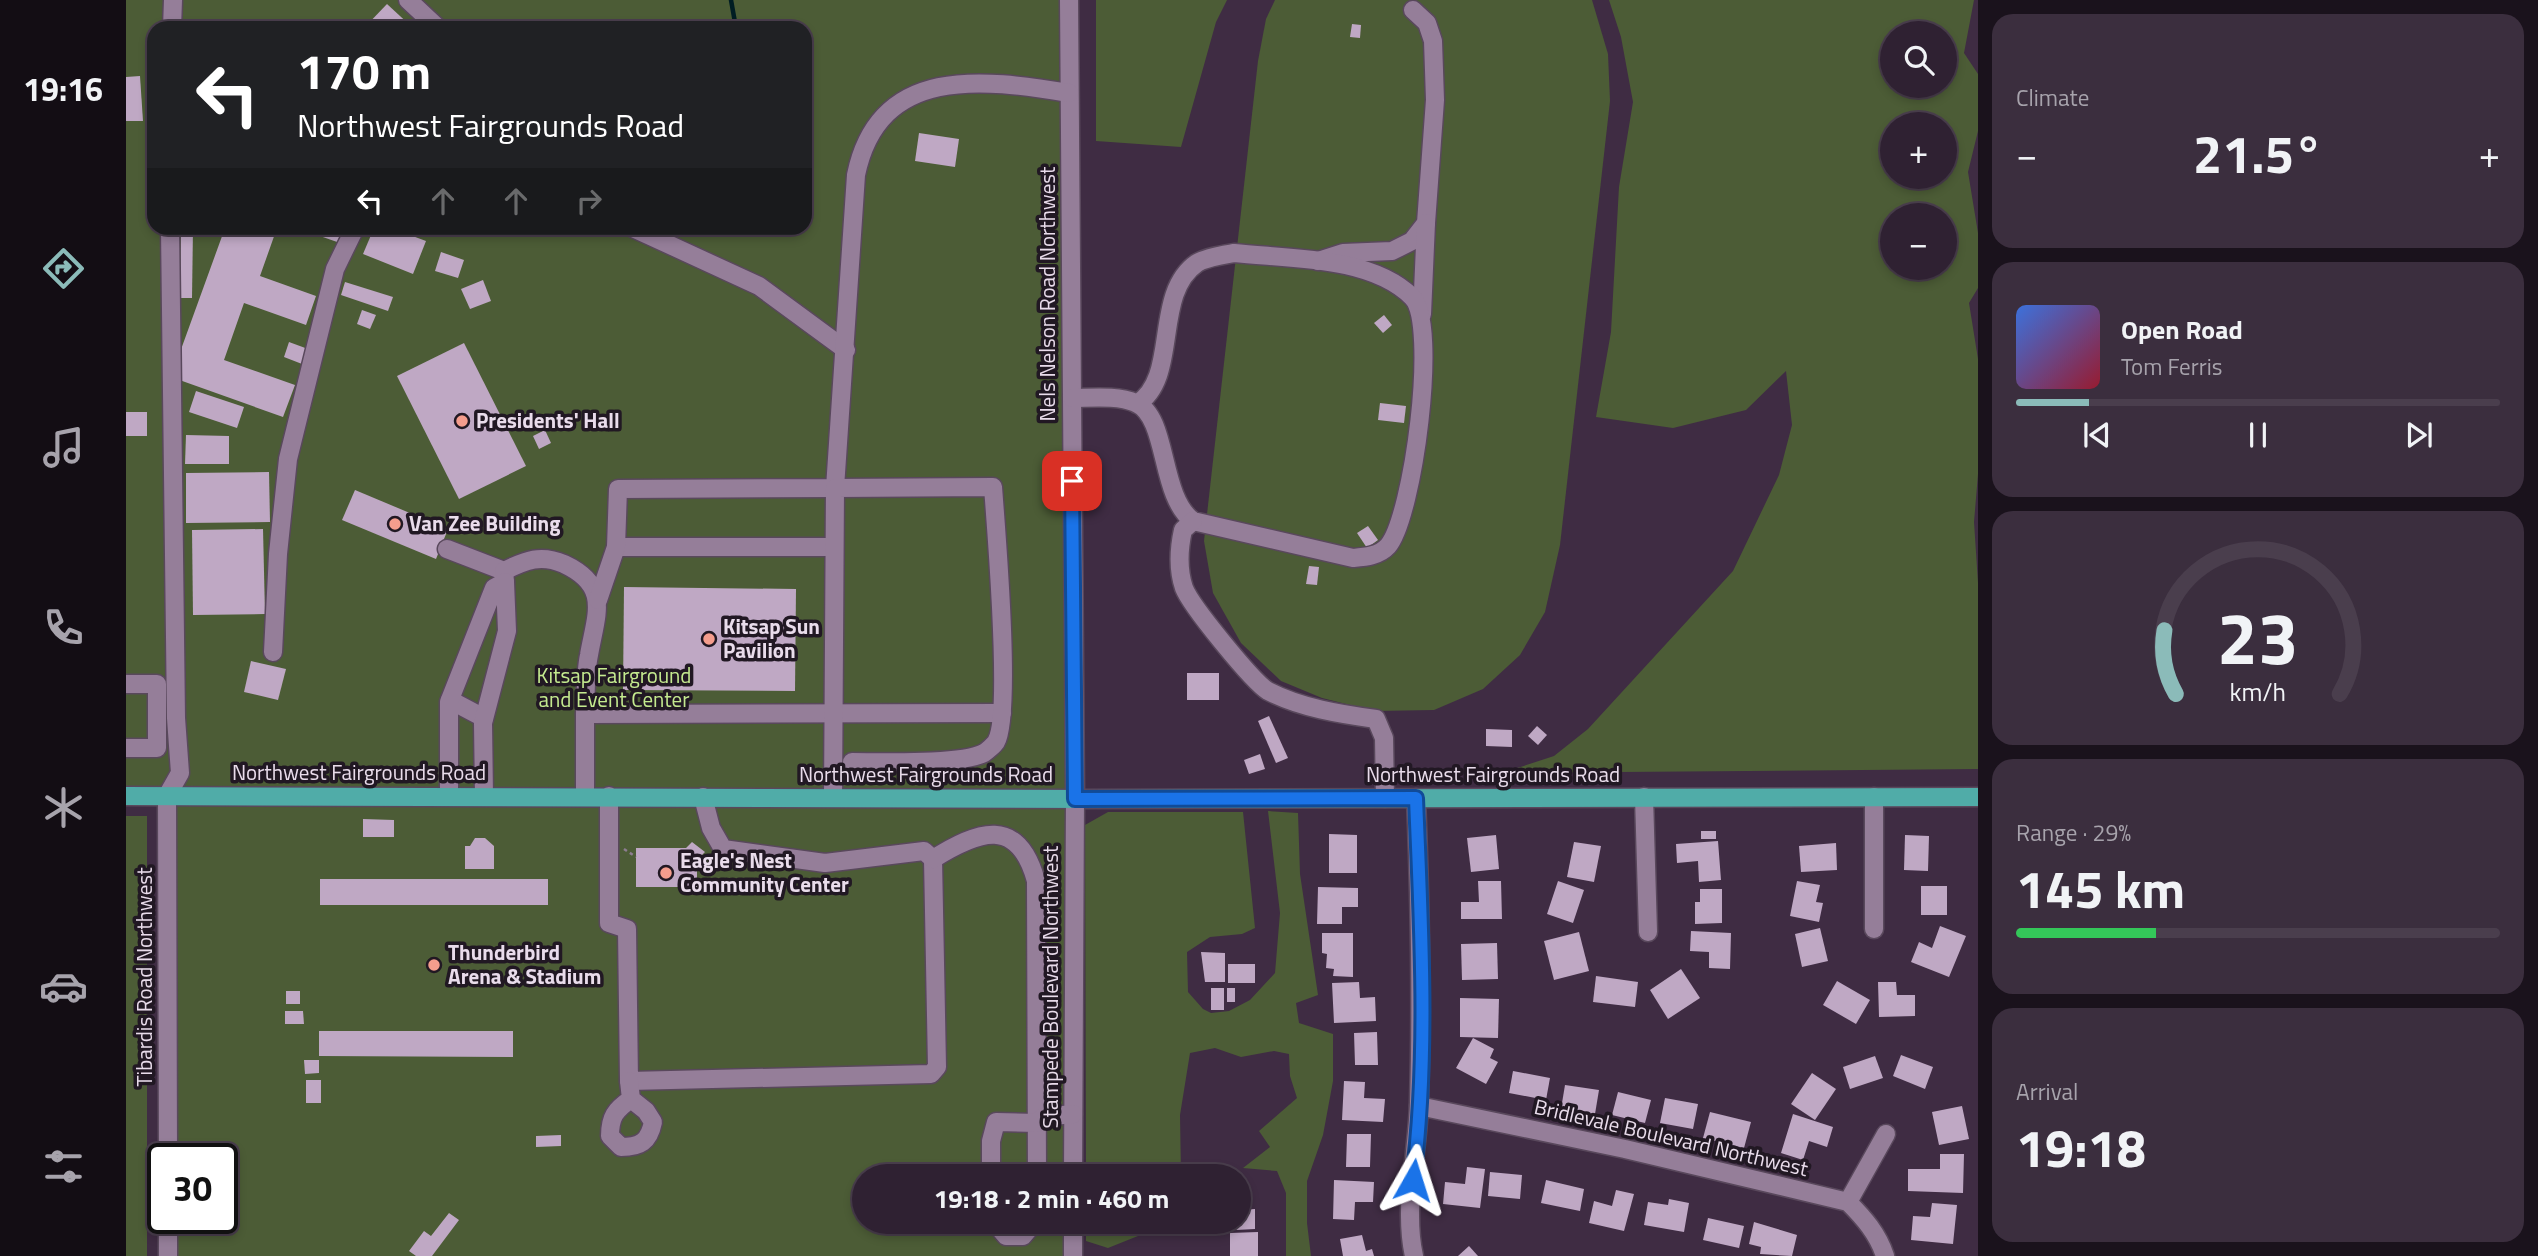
<!DOCTYPE html>
<meta charset="utf-8">
<style>
body{margin:0;font-family:"Titillium Web",sans-serif;background:#3b2e3e;color:#f1f3f6;height:100vh;display:flex;flex-direction:column;font-size:26px;white-space:nowrap}
*{box-sizing:border-box;margin:0}
p{font-size:23px;color:#a7a3ac}
.icon{flex:none;width:38px;height:38px;fill:none;stroke:currentColor;stroke-width:2;stroke-linecap:round;stroke-linejoin:round}
.map{position:relative;flex:1;overflow:hidden}
.drawer{display:flex;flex-direction:column;gap:14px;padding:14px;background:#1a121c;width:560px}
.drawer>*{flex:none}
.hud{position:absolute;left:21px;top:21px;width:665px;height:214px;border-radius:21px;box-shadow:0 4px 10px #0003,0 0 0 2px #4a3e4d;background:#202124;color:#fff;overflow:hidden}
.tools{position:absolute;left:1754px;top:21px;display:grid;gap:14px}
.tools a{display:grid;place-items:center;width:77px;height:77px;border-radius:50%;background:#2f2132;box-shadow:0 4px 10px #0003,0 0 0 2px #4a3e4d;font-size:35px}
.speed{position:absolute;left:21px;top:1143px;display:flex;gap:14px;font-size:35px;font-weight:700;text-align:center}
.speed>*{display:grid;place-content:center;width:91px;height:91px;border-radius:50%;background:#2f2132;box-shadow:0 4px 10px #0003,0 0 0 2px #4a3e4d;line-height:1}
.speed .limit{border:4px solid #111;border-radius:10px;background:#fff;color:#111}
.pin{position:absolute;display:grid;place-items:center;width:60px;height:60px;color:#fff;margin:-30px;border-radius:14px;box-shadow:0 4px 10px #0006}
.me{position:absolute;width:77px;margin:-38px;rotate:6deg;stroke-linejoin:round;filter:drop-shadow(0 0 5px #0008)}
.turn{display:flex;align-items:center;gap:24px;height:147px;padding:0 35px;font-size:32px}
.turn .icon{width:91px;height:91px;stroke-width:2.5}
.turn b{display:block;font-size:49px;line-height:60px}
.lanes{display:flex;align-items:center;height:66px;padding:0 35px;background:#0003;justify-content:center;gap:35px;direction:ltr}
.lanes .off{opacity:.35}
.big{font-size:52px;font-weight:700;line-height:1.1}
.drawer .tile{flex:1;display:flex;flex-direction:column;justify-content:center;gap:10px;min-width:0;padding:0 24px;border-radius:21px;background:#3b2e3e}
.drawer .dial{align-items:center;gap:0}
.dial svg{height:182px;overflow:visible;fill:none;stroke:#4a3e4d;stroke-width:7;stroke-linecap:round;text-anchor:middle}
.dial text{fill:#f1f3f6;stroke:none}
.song{display:flex;align-items:center;gap:21px}
.cover{width:84px;height:84px;border-radius:10px;background:linear-gradient(135deg,hsl(220 70% 55%),hsl(350 70% 35%))}
.played{height:7px;border-radius:4px;background:linear-gradient(90deg,#8bbbb9 15%,#4a3e4d 15%)}
.keys{display:flex;justify-content:space-around;direction:ltr}
.heat{display:flex;justify-content:space-between;align-items:center;font-size:38px;direction:ltr}
.charge{height:10px;border-radius:5px;background:linear-gradient(90deg,#34c759 29%,#4a3e4d 0)}
.trip{position:absolute;left:726px;top:1164px;width:399px;height:70px;border-radius:35px;background:#2f2132;box-shadow:0 4px 10px #0003,0 0 0 2px #4a3e4d;font-weight:700;line-height:70px;text-align:center}
main{display:flex;flex:1;min-height:0}
.tab-bar{display:flex;flex-direction:column;width:126px;justify-content:space-around;align-items:center;background:#130d14;color:#a7a3ac}
.tab-bar .icon{width:49px;height:49px}
.tab-bar .active{color:#8bbbb9}
.tab-bar b{font-size:32px;color:#f1f3f6}
.map>svg:first-child{display:block}
.green{fill:#4c5c36;fill-rule:evenodd}
.lines{fill:none;stroke-linecap:round;stroke-linejoin:round}
.stream{stroke:#001d23;stroke-width:4.5}
.building{fill:#bfa8c4}
.minor-casing{stroke:#59485c;stroke-width:21}
.major-casing{stroke:#59485c;stroke-width:21}
.path{stroke:#8d7d90;stroke-width:2.5;stroke-dasharray:3.5 3.5;stroke-linecap:butt}
.minor{stroke:#957e99;stroke-width:18}
.major{stroke:#50aca8;stroke-width:18}
.route-casing{stroke:#114b97;stroke-width:18}
.route{stroke:#1a73e8;stroke-width:12}
.poi-dot{fill:#f49d8d;stroke:#211823;stroke-width:2.5}
.labels{text-anchor:middle;stroke-width:7;stroke-linejoin:round;paint-order:stroke}
.street-label{font-size:21px;fill:#e9dceb;stroke:#211823}
.poi-label{font-size:21px;font-weight:bold;fill:#e9dceb;stroke:#211823;text-anchor:start}
.park-label{font-size:21px;fill:#c4ea8f;stroke:#211823}
</style>
<main>
<nav class="tab-bar">
<b>19:16</b>
<svg class="icon active" aria-label="directions" viewBox="0 0 24 24"><path d="M12 3l9 9-9 9-9-9zM9 14v-3h6M13 9l2 2-2 2"/></svg>
<svg class="icon" aria-label="music" viewBox="0 0 24 24"><path d="M9 18V5l10-2v13"/><circle cx="6" cy="18" r="3"/><circle cx="16" cy="16" r="3"/></svg>
<svg class="icon" aria-label="phone" viewBox="0 0 24 24"><path d="M5 4h4l2 5-3 2q2 4 5 5l2-3 5 2v4C11 20 4 13 5 4z"/></svg>
<svg class="icon" aria-label="climate" viewBox="0 0 24 24"><path d="M12 3v18M4 7l16 10M4 17L20 7"/></svg>
<svg class="icon" aria-label="car" viewBox="0 0 24 24"><path d="M5 17H2v-5l4-1 3-4h7l3 4 3 1v5h-3M9 17h6M6 11h13"/><circle cx="7" cy="17" r="2"/><circle cx="17" cy="17" r="2"/></svg>
<svg class="icon" aria-label="filters" viewBox="0 0 24 24"><path d="M4 7h16M4 17h16"/><circle cx="9" cy="7" r="2"/><circle cx="15" cy="17" r="2"/></svg>
</nav>
<div class="map">
<svg width="1852" height="1256" viewBox="0 0 1852 1256">
<rect width="100%" height="100%" fill="#3f2c43"/>
<g class="green">
<path d="M0,0H943L947,1176H738V1222H947V1256H42V1218H96V1158H42L41,796H0ZM28,28H679V228H28Z"/>
<polygon points="970,0 1101,0 1090,22 1055,147 970,141"/>
<polygon points="1149,0 1466,0 1482,54 1484,101 1434,545 1419,612 1394,655 1357,689 1308,710 1248,711 1196,698 1155,681 1115,643 1087,593 1078,541 1132,61 1140,19"/>
<path d="M1483,0H1848L1838,53L1852,74V131L1842,172L1852,233V288L1843,303L1852,359V474L1848,522L1852,583V769L1376,773L1428,756L1462,729L1607,571L1653,475L1666,425L1660,371L1620,410L1547,428L1470,417L1485,332L1493,187L1507,102L1495,37ZM1766,33H1818V86H1766ZM1766,124H1818V177H1766ZM1766,215H1818V268H1766Z"/>
<polygon points="1142,811 1172,813 1174,874 1192,995 1170,1003 1173,1023 1207,1034 1207,1081 1197,1135 1181,1181 1181,1223 1185,1256 1160,1256 1160,1193 1151,1171 1117,1168 1144,1147 1133,1131 1171,1098 1164,1076 1163,1054 1148,1051 1115,1057 1089,1048 1064,1053 1054,1115 1055,1176 960,1176 959,825 982,812 1117,812 1129,928 1116,934 1084,937 1061,952 1062,992 1077,1009 1085,1013 1103,1011 1124,1000 1149,973 1154,913"/>
<rect x="0" y="816" width="21" height="440"/>
<polygon points="960,1222 1031,1222 1017,1234 982,1248 960,1241"/>
</g>
<g class="lines">
<g class="stream">
<polyline points="605,0 610,28"/>
<polyline points="574,230 574,228"/>
</g>
</g>
<g class="building">
<polygon points="261,4 287,28 238,28"/>
<polygon points="1226,24 1235,25 1234,38 1224,37"/>
<polygon points="14,76 17,121 0,121 0,77"/>
<polygon points="793,133 833,139 829,167 789,161"/>
<polygon points="55,228 67,228 66,298 54,298"/>
<polygon points="99,228 151,228 134,276 190,296 180,325 118,303 98,360 169,385 157,417 45,377"/>
<polygon points="171,228 219,228 214,243"/>
<polygon points="248,228 265,228 300,241 287,274 237,254"/>
<polygon points="315,252 338,260 332,278 309,271"/>
<polygon points="357,280 365,301 344,309 335,289"/>
<polygon points="219,282 267,297 262,311 215,295"/>
<polygon points="236,310 250,315 244,329 231,324"/>
<polygon points="1258,315 1266,325 1257,333 1248,323"/>
<polygon points="163,342 182,349 176,364 158,357"/>
<polygon points="338,343 400,466 333,499 271,376"/>
<polygon points="70,391 118,407 111,428 63,412"/>
<polygon points="1254,403 1280,406 1278,423 1252,420"/>
<rect x="0" y="412" width="21" height="24"/>
<polygon points="419,430 425,443 413,449 407,436"/>
<polygon points="60,435 103,436 103,464 59,464"/>
<polygon points="143,472 144,522 60,523 60,473"/>
<polygon points="229,490 322,529 310,559 216,520"/>
<polygon points="1242,526 1252,540 1241,548 1231,533"/>
<polygon points="137,529 139,614 67,615 66,530"/>
<polygon points="1183,566 1193,567 1191,585 1180,584"/>
<polygon points="498,587 670,589 669,691 497,690"/>
<polygon points="125,661 160,669 152,700 118,692"/>
<rect x="1061" y="673" width="32" height="27"/>
<polygon points="1143,716 1162,758 1150,763 1132,721"/>
<polygon points="1411,726 1421,735 1412,745 1402,736"/>
<polygon points="1360,729 1386,730 1386,747 1360,746"/>
<polygon points="1134,754 1139,769 1123,774 1118,760"/>
<polygon points="237,819 268,820 268,837 237,837"/>
<rect x="1575" y="831" width="15" height="8"/>
<polygon points="1203,834 1231,835 1231,873 1203,873"/>
<polygon points="1370,835 1373,869 1345,872 1341,838"/>
<polygon points="1779,835 1803,836 1802,871 1778,870"/>
<polygon points="349,838 359,838 368,846 368,869 339,869 339,846 344,846"/>
<polygon points="1592,841 1595,880 1573,882 1572,861 1551,863 1550,844"/>
<polygon points="566,842 579,852 571,860 571,887 510,887 510,848 560,848"/>
<polygon points="1448,842 1475,846 1468,882 1441,877"/>
<polygon points="1710,843 1711,870 1675,872 1673,846"/>
<rect x="194" y="879" width="228" height="26"/>
<polygon points="1352,881 1375,881 1376,919 1335,919 1335,902 1353,902"/>
<polygon points="1432,881 1458,890 1447,923 1421,914"/>
<polygon points="1671,881 1694,885 1690,902 1697,903 1693,922 1664,916"/>
<rect x="1795" y="886" width="26" height="29"/>
<polygon points="1192,887 1232,888 1232,907 1216,907 1216,924 1191,924"/>
<polygon points="1574,889 1596,889 1596,923 1569,924 1569,902 1574,902"/>
<polygon points="1814,926 1840,936 1823,977 1785,962 1793,942 1806,948"/>
<polygon points="1694,928 1702,961 1676,967 1669,934"/>
<polygon points="1565,931 1605,933 1604,969 1583,968 1583,952 1564,951"/>
<polygon points="1453,932 1463,971 1428,980 1418,941"/>
<polygon points="1196,933 1227,933 1227,977 1207,976 1208,969 1200,968 1201,954 1196,953"/>
<polygon points="1371,943 1372,979 1336,980 1335,944"/>
<polygon points="1075,952 1099,953 1099,982 1079,982"/>
<rect x="1102" y="964" width="27" height="19"/>
<polygon points="1555,969 1574,998 1542,1019 1524,990"/>
<polygon points="1470,976 1512,982 1509,1007 1467,1002"/>
<polygon points="1711,981 1744,1000 1730,1024 1697,1005"/>
<polygon points="1233,982 1234,998 1249,997 1250,1021 1208,1023 1206,983"/>
<polygon points="1752,982 1770,982 1771,995 1789,995 1789,1016 1753,1017"/>
<rect x="1085" y="988" width="13" height="22"/>
<rect x="1101" y="988" width="8" height="14"/>
<rect x="160" y="991" width="14" height="13"/>
<polygon points="1334,998 1373,999 1372,1038 1334,1037"/>
<polygon points="159,1011 177,1011 178,1024 159,1024"/>
<polygon points="193,1031 387,1031 387,1057 193,1056"/>
<polygon points="1251,1032 1252,1065 1229,1065 1228,1033"/>
<polygon points="1347,1038 1368,1049 1364,1058 1372,1062 1360,1084 1330,1068"/>
<polygon points="1775,1055 1807,1067 1799,1089 1767,1076"/>
<polygon points="1749,1056 1757,1078 1724,1089 1717,1067"/>
<polygon points="178,1060 193,1060 193,1073 179,1074"/>
<polygon points="1387,1071 1424,1078 1420,1100 1383,1093"/>
<polygon points="1686,1073 1710,1089 1689,1120 1665,1104"/>
<rect x="180" y="1080" width="15" height="23"/>
<polygon points="1218,1081 1239,1082 1238,1098 1259,1099 1257,1122 1216,1120"/>
<polygon points="1439,1085 1473,1090 1469,1114 1435,1109"/>
<polygon points="1492,1092 1525,1100 1519,1123 1486,1115"/>
<polygon points="1539,1098 1572,1104 1567,1129 1534,1123"/>
<polygon points="1836,1106 1843,1139 1813,1145 1806,1112"/>
<polygon points="1584,1112 1625,1122 1618,1148 1577,1138"/>
<polygon points="1667,1114 1707,1127 1701,1147 1683,1141 1677,1160 1655,1153"/>
<polygon points="1221,1134 1245,1134 1244,1167 1220,1167"/>
<polygon points="435,1135 435,1146 410,1147 410,1136"/>
<polygon points="1814,1154 1838,1154 1837,1193 1782,1191 1782,1169 1814,1169"/>
<polygon points="1341,1167 1359,1169 1354,1208 1317,1204 1319,1182 1339,1184"/>
<polygon points="1364,1172 1396,1175 1394,1199 1362,1196"/>
<polygon points="1208,1180 1248,1182 1247,1202 1229,1202 1228,1220 1207,1219"/>
<polygon points="1420,1180 1458,1189 1454,1211 1415,1203"/>
<polygon points="1490,1190 1508,1194 1498,1231 1463,1223 1468,1201 1486,1206"/>
<polygon points="1543,1199 1563,1203 1558,1232 1518,1225 1522,1202 1542,1205"/>
<polygon points="1806,1203 1831,1205 1827,1244 1785,1240 1787,1216 1804,1217"/>
<polygon points="1129,1209 1129,1229 1110,1230 1113,1210"/>
<polygon points="323,1213 333,1220 306,1256 290,1256 283,1251 298,1231 305,1236"/>
<polygon points="1582,1218 1618,1226 1613,1248 1577,1240"/>
<polygon points="1628,1222 1671,1235 1666,1256 1634,1254 1635,1247 1623,1244"/>
<polygon points="1132,1232 1132,1256 1104,1256 1104,1233"/>
<polygon points="1236,1235 1240,1251 1246,1249 1248,1256 1217,1256 1214,1239"/>
<polygon points="1343,1246 1352,1256 1332,1256"/>
</g>
<g class="lines">
<g class="minor-casing">
<g id="minor">
<polyline points="282,0 312,28"/>
<polyline points="943,0 949,799 947,1176"/>
<polyline points="46,28 47,0"/>
<polyline points="507,228 633,286 720,350"/>
<polyline points="1192,261 1217,253 1266,251 1286,241 1300,223 1309,100 1307,41 1301,23 1287,10"/>
<polyline points="1296,314 1300,223"/>
<path d="M946,398C965,398 991,395 1010,403C1043,418 1033,496 1067,521L1227,558C1239,557 1253,556 1262,546C1287,517 1313,323 1286,297C1245,256 1163,259 1108,253C1096,255 1081,257 1071,263C1026,294 1054,377 1011,404"/>
<path d="M1067,521L1057,530C1053,548 1052,570 1058,588C1065,606 1127,682 1142,691C1175,708 1214,714 1250,719L1258,738L1259,798"/>
<polyline points="490,547 707,547"/>
<polyline points="321,549 378,571 379,582"/>
<path d="M378,571C400,560 415,554 438,564C485,586 470,614 463,655C459,674 460,695 459,714"/>
<path d="M472,600L490,547L492,489L709,488L730,175C753,64 857,79 943,93"/>
<polyline points="147,652 152,554 162,459 209,269 229,228"/>
<polyline points="0,684 31,684 31,748 0,748"/>
<polyline points="324,700 358,718"/>
<polyline points="323,795 323,702 368,588 379,582 381,631 357,723 358,796"/>
<polyline points="459,796 459,714 876,713"/>
<polyline points="483,796 483,923 501,929 503,1081 805,1074 811,1067 807,859"/>
<path d="M577,797L585,828L597,849L699,863L798,851L807,859C852,831 892,815 910,881L911,1176"/>
<path d="M707,797L709,488L867,487C870,528 886,715 870,742C868,745 861,751 858,753C836,765 755,762 726,762"/>
<polyline points="1518,797 1522,932"/>
<polyline points="1748,929 1748,797"/>
<path d="M503,1081L505,1099C489,1110 484,1117 484,1136L495,1147C514,1147 523,1142 527,1122L520,1111L505,1099"/>
<path d="M1293,1106L1499,1149L1722,1202C1738,1218 1752,1234 1759,1256"/>
<polyline points="42,1158 41,796 54,773 50,718 44,228"/>
<polyline points="865,1176 865,1141 870,1122 911,1123 917,1117 947,1114"/>
<polyline points="1722,1202 1760,1134"/>
<polyline points="42,1218 42,1256"/>
<polyline points="868,1222 880,1236 897,1236 909,1222"/>
<polyline points="947,1222 947,1256"/>
<path d="M1288,1256C1277,1207 1292,1152 1293,1102C1296,1000 1294,900 1290,798"/>
</g>
</g>
<g class="major-casing">
<polyline id="major" points="0,796 962,799 1852,797"/>
</g>
<polyline class="path" points="498,849 510,857"/>
<use href="#minor" class="minor"/>
<use href="#major" class="major"/>
</g>
<g class="lines">
<g class="route-casing">
<path id="route" d="M946,481L949,799L1290,798C1295,925 1303,1054 1287,1180"/>
</g>
<use href="#route" class="route"/>
</g>
<g class="poi-dot">
<circle cx="336" cy="421" r="7"/>
<circle cx="269" cy="524" r="7"/>
<circle cx="583" cy="639" r="7"/>
<circle cx="540" cy="873" r="7"/>
<circle cx="308" cy="965" r="7"/>
</g>
<g class="labels">
<g class="street-label">
<text transform="translate(922 294) rotate(-90)" y="7">Nels Nelson Road Northwest</text>
<text x="233" y="780">Northwest Fairgrounds Road</text>
<text x="800" y="782">Northwest Fairgrounds Road</text>
<text x="1367" y="782">Northwest Fairgrounds Road</text>
<text transform="translate(19 977) rotate(-90)" y="7">Tibardis Road Northwest</text>
<text transform="translate(925 987) rotate(-90)" y="7">Stampede Boulevard Northwest</text>
<text transform="translate(1545 1138) rotate(13)" y="7">Bridlevale Boulevard Northwest</text>
</g>
<g class="poi-label">
<text x="350" y="428">Presidents' Hall</text>
<text x="283" y="531">Van Zee Building</text>
<text x="597" y="634">Kitsap Sun<tspan x="597" dy="24">Pavilion</tspan></text>
<text x="554" y="868">Eagle's Nest<tspan x="554" dy="24">Community Center</tspan></text>
<text x="322" y="960">Thunderbird<tspan x="322" dy="24">Arena &amp; Stadium</tspan></text>
</g>
<g class="park-label">
<text x="488" y="683">Kitsap Fairground<tspan x="488" dy="24">and Event Center</tspan></text>
</g>
</g>
</svg>
<div class="tools">
<a><svg class="icon" aria-label="search" viewBox="0 0 24 24"><circle cx="10" cy="10" r="6"/><path d="M15 15l6 6"/></svg></a>
<a>+</a>
<a>−</a>
</div>
<div class="speed"><div class="limit">30</div></div>
<div class="pin" style="left:946px;top:481px;background:#d93025"><svg class="icon" aria-label="arrive" viewBox="0 0 24 24"><path d="M6 21V4h12l-3 4 3 4H6"/></svg></div>
<svg class="me" style="left:1287px;top:1180px" viewBox="-20 -20 40 40"><path d="M0-17L14 15 0 8-14 15z" fill="#1a73e8" stroke="#fff" stroke-width="4"/></svg>
<div class="trip">19:18 · 2 min · 460 m</div>
<div class="hud">
<div class="turn"><svg class="icon" aria-label="left" viewBox="0 0 24 24"><path d="M17 20v-9H6M10 6l-5 5 5 5"/></svg><div><b>170 m</b>Northwest Fairgrounds Road</div></div>
<div class="lanes"><svg class="icon" aria-label="left" viewBox="0 0 24 24"><path d="M17 20v-9H6M10 6l-5 5 5 5"/></svg><svg class="icon off" aria-label="ahead" viewBox="0 0 24 24"><path d="M12 20V5M6 11l6-6 6 6"/></svg><svg class="icon off" aria-label="ahead" viewBox="0 0 24 24"><path d="M12 20V5M6 11l6-6 6 6"/></svg><svg class="icon off" aria-label="right" viewBox="0 0 24 24"><path d="M7 20v-9h11M14 6l5 5-5 5"/></svg></div>
</div>
</div>
<section class="drawer">
<div class="tile"><p>Climate</p>
<div class="heat"><a>−</a><b class="big">21.5°</b><a>+</a></div>
</div>
<div class="tile">
<div class="song"><i class="cover"></i><div><b>Open Road</b><p>Tom Ferris</p></div></div>
<div class="played"></div>
<div class="keys"><svg class="icon" aria-label="previous" viewBox="0 0 24 24"><path d="M18 5L8 12l10 7zM5 5v14"/></svg><svg class="icon" aria-label="pause" viewBox="0 0 24 24"><path d="M8 5v14M16 5v14"/></svg><svg class="icon" aria-label="next" viewBox="0 0 24 24"><path d="M6 5l10 7-10 7zM19 5v14"/></svg></div>
</div>
<div class="tile dial"><svg viewBox="0 0 100 80">
<path d="M14 69A42 42 0 1 1 86 69"/>
<path d="M14 69A42 42 0 0 1 9 41" stroke="#8bbbb9"/>
<text x="50" y="56" font-size="32" font-weight="700">23</text>
<text x="50" y="72" font-size="11">km/h</text>
</svg></div>
<div class="tile"><p>Range · 29%</p><b class="big">145 km</b><div class="charge"></div></div>
<div class="tile"><p>Arrival</p><b class="big">19:18</b></div>
</section>
</main>
